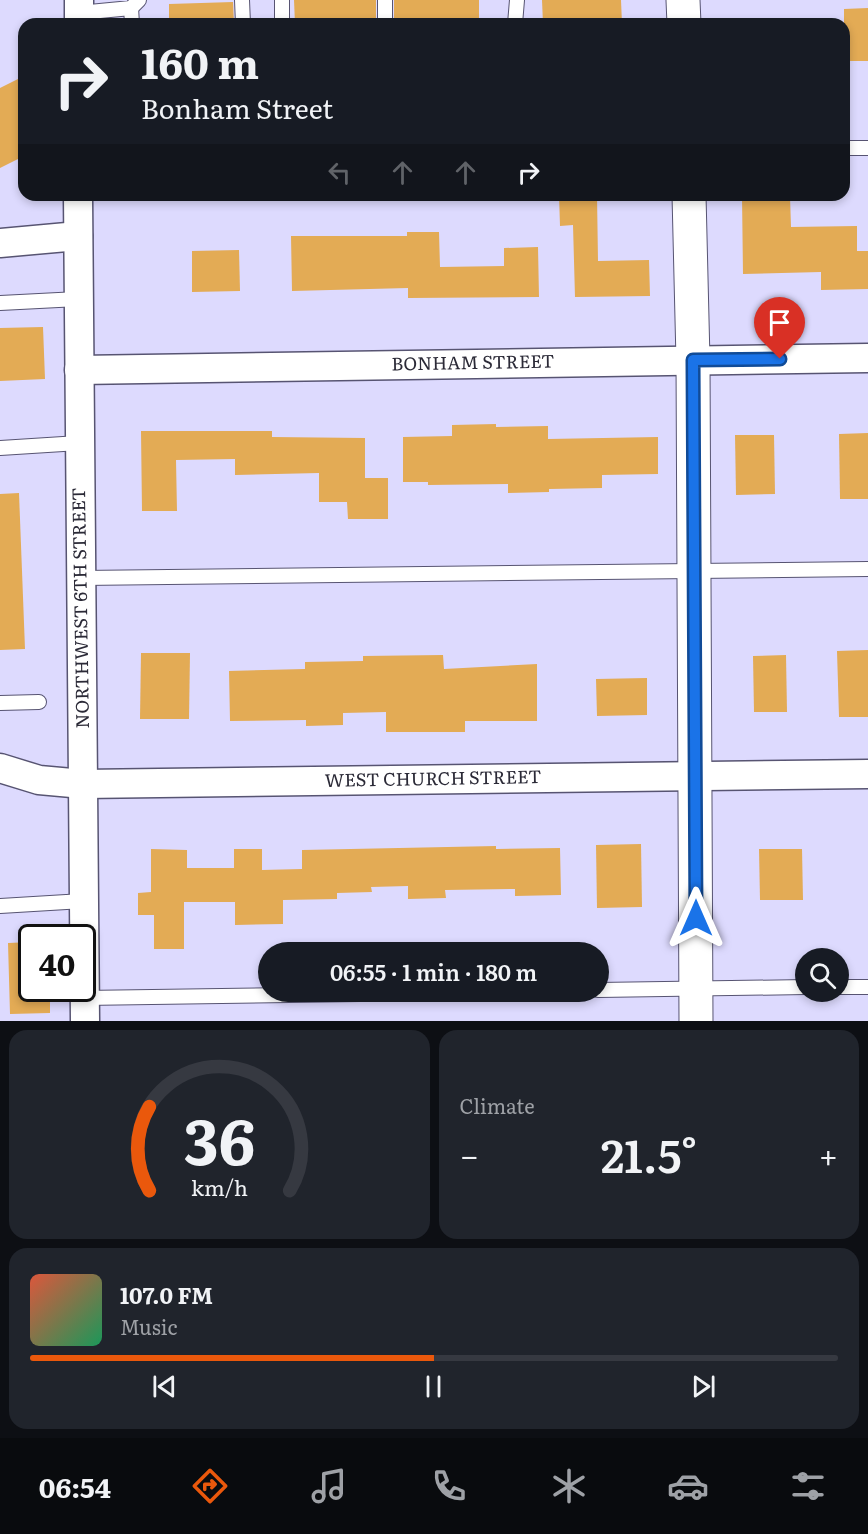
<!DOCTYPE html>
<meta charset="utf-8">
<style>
body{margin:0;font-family:Literata,serif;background:#20242c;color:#f1f3f6;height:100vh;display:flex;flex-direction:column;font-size:22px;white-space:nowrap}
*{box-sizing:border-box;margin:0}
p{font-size:20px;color:#9ea1a6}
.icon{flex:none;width:33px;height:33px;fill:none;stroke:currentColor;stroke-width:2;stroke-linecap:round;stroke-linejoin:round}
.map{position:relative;height:1021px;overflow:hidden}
.panel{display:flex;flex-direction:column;gap:9px;padding:9px;background:#0d0f14;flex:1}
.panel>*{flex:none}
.guide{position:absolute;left:18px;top:18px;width:832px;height:183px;border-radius:18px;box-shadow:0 3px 9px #0003;background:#171b24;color:#f1f3f6;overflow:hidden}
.buttons{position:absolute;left:795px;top:948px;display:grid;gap:12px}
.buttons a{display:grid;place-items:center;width:54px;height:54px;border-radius:50%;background:#171b24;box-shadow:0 3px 9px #0003;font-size:30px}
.speed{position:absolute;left:18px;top:924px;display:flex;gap:12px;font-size:30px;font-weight:700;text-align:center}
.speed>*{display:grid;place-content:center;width:78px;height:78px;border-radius:50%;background:#171b24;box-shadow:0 3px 9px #0003;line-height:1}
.speed .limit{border:3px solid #111;border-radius:9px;background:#fff;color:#111}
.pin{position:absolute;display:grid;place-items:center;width:51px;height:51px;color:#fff;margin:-62px -26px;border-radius:50% 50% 50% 0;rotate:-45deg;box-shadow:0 0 6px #0007}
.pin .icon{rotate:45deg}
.me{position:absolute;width:66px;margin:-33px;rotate:0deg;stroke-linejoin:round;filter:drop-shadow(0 0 4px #0008)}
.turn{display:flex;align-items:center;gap:21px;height:126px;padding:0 24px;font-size:27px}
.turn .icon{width:78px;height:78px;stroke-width:2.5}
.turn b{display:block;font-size:42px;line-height:51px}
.lanes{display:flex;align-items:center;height:57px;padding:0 24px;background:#0003;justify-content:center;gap:30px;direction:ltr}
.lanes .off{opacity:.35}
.big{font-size:45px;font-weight:600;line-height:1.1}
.panel .card{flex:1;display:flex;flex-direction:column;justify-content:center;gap:9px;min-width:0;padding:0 21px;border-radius:18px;background:#20242c}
.panel .dial{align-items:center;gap:0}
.dial svg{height:156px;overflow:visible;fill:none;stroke:#363941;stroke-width:7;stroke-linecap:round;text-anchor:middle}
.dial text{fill:#f1f3f6;stroke:none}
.song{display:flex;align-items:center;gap:18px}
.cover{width:72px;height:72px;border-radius:9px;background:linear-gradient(135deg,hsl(10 70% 55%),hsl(150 70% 35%))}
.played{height:6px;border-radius:3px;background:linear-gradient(90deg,#ea580c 50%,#363941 50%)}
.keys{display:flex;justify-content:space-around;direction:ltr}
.heat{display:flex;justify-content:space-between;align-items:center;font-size:33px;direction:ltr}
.panel .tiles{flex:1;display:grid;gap:9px;grid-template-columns:1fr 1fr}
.card:last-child{grid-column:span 2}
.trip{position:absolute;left:258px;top:942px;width:351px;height:60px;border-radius:30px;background:#171b24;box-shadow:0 3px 9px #0003;font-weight:600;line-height:60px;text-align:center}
.tabs{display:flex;height:96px;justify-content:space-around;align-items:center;background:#090b0e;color:#9ea1a6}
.tabs .icon{width:42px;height:42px}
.tabs .current{color:#ea580c}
.tabs b{font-size:27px;color:#f1f3f6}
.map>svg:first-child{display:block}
.building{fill:#e3ab55}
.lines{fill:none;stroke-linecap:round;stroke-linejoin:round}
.lane-casing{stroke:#575472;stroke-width:16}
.street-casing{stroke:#575472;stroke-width:31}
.secondary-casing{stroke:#575472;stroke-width:35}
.lane{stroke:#fff;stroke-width:14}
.street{stroke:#fff;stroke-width:28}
.secondary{stroke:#fff;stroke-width:33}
.route-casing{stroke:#114b97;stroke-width:15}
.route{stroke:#1a73e8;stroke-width:10}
.labels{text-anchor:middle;stroke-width:5;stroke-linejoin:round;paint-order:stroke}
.street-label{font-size:18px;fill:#2b2a37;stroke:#fff}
</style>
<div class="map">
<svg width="868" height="1021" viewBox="0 0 868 1021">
<rect width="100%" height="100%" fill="#dddafe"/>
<g class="building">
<polygon points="294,0 376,0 376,24 295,24"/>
<rect x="394" y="0" width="85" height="24"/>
<polygon points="542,0 621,0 622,24 543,24"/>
<polygon points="233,2 234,24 169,24 169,4"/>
<polygon points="868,8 868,61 844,61 844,9"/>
<polygon points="24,76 24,156 0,168 0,88"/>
<polygon points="559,195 597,195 598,261 649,260 650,296 575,297 573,225 560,226"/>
<polygon points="742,196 790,196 791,227 857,226 857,251 868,251 868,289 821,290 821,272 743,274"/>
<polygon points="407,232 439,232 440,267 504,266 504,248 538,247 539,297 408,298 408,288 292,291 291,236 407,236"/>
<polygon points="239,250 240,291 192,292 192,251"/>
<polygon points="43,327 45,379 0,381 0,328"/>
<polygon points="496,424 496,427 548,426 548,439 658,437 658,474 602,475 602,488 549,489 549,492 508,493 508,484 428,485 428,482 403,482 403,437 452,436 452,425"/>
<polygon points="141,431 272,431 272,437 365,438 365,478 388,478 388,519 348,519 347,502 319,502 319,473 235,475 235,459 176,460 177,511 142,511"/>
<polygon points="868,433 868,499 840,499 839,434"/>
<polygon points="735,435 774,435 775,494 736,495"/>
<polygon points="19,493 25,649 0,650 0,494"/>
<polygon points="868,650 868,717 839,717 837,651"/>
<polygon points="141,653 190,653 189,719 140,719"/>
<polygon points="443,655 444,669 537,664 537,721 465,721 465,732 386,732 386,712 343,713 343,725 306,726 306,720 230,721 229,671 305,669 305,662 363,661 363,656"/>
<polygon points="786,655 787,712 754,712 753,656"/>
<polygon points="647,678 647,715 597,716 596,679"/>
<polygon points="641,844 642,907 597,908 596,845"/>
<polygon points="496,846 496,849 560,848 561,895 515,896 515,889 445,890 446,898 408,899 408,886 371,887 372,892 337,893 337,899 283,900 283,924 235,925 235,902 184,902 184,949 154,949 154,915 138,915 138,893 151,892 151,849 187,850 187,868 234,868 234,849 262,849 262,870 302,869 302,850"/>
<polygon points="759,849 802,849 803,900 760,900"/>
<polygon points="32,942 32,988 50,988 50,1013 10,1014 8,943"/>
</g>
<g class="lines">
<g class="lane-casing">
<g id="lane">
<polyline points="242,0 243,24"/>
<polyline points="282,0 282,24"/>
<polyline points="385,0 385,24"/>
<polyline points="131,8 132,24"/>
<polyline points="79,13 131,8 139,0"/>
<polyline points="515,24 517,0"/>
<polyline points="844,148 868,148"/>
<polyline points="0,303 78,299"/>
<polyline points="0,448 79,443"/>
<polyline points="81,578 868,569"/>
<polyline points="0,703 39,702"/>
<polyline points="0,906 83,901"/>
<polyline points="838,987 868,987"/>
<polyline points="598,990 806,987"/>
<polyline points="83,998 503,992"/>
</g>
</g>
<g class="street-casing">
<g id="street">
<polyline points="79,24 79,0"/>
<polyline points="78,195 85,1021"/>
<polyline points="0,243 78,236"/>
<polyline points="79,370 868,358"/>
<polyline points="0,768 39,780 83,784 868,774"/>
</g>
</g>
<g class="secondary-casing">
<g id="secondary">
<polyline points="683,0 684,24"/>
<polyline points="689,195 693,360 696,1021"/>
</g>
</g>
<use href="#lane" class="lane"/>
<use href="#street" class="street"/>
<use href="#secondary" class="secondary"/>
</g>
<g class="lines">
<g class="route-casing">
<polyline id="route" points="696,918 693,360 780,359"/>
</g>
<use href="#route" class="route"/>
</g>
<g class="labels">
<g class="street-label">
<text transform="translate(473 363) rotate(-1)" y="6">BONHAM STREET</text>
<text transform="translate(81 608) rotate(-91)" y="6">NORTHWEST 6TH STREET</text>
<text transform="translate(433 779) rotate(-1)" y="6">WEST CHURCH STREET</text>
</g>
</g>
</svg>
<div class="buttons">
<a><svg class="icon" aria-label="search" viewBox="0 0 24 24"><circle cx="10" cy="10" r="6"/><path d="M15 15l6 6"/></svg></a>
</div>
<div class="speed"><div class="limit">40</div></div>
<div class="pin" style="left:780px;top:359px;background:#d93025"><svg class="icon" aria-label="arrive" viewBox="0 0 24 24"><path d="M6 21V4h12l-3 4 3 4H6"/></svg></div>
<svg class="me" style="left:696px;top:918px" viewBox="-20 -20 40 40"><path d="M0-17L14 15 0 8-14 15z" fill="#1a73e8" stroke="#fff" stroke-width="4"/></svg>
<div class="trip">06:55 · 1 min · 180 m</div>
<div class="guide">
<div class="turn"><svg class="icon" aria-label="right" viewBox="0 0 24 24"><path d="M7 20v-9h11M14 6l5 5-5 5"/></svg><div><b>160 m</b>Bonham Street</div></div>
<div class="lanes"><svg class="icon off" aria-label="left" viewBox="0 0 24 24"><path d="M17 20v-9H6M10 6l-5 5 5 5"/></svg><svg class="icon off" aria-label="ahead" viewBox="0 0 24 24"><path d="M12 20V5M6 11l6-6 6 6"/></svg><svg class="icon off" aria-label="ahead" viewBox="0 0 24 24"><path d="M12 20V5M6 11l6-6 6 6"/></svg><svg class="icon" aria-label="right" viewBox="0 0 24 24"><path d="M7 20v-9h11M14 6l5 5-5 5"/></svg></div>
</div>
</div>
<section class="panel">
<div class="tiles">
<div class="card dial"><svg viewBox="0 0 100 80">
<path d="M14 69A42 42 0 1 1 86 69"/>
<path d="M14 69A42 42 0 0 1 14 26" stroke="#ea580c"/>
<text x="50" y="56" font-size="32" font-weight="700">36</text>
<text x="50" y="72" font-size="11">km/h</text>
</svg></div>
<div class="card"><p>Climate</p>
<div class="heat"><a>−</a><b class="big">21.5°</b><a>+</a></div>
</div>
<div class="card">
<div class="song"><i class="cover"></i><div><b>107.0 FM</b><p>Music</p></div></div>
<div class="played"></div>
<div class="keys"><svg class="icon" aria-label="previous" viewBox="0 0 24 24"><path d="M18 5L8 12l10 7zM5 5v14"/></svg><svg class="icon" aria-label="pause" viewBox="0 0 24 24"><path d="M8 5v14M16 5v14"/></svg><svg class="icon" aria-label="next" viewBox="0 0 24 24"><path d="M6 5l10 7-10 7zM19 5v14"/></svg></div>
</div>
</div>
</section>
<nav class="tabs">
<b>06:54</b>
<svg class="icon current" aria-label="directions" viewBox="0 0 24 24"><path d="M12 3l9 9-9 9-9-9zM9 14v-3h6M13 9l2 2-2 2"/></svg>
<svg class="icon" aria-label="music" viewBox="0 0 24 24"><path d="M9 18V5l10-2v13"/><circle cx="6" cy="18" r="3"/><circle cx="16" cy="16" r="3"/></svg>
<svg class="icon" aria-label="phone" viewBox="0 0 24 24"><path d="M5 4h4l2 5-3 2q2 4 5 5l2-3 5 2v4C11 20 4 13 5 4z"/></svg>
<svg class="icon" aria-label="climate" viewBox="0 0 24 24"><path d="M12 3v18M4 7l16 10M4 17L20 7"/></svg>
<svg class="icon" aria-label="car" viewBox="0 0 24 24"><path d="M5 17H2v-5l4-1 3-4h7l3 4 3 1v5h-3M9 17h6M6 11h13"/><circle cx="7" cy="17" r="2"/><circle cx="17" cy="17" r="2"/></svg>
<svg class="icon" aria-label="filters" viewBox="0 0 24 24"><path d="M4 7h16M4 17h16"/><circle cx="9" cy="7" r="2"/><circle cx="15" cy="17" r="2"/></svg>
</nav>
